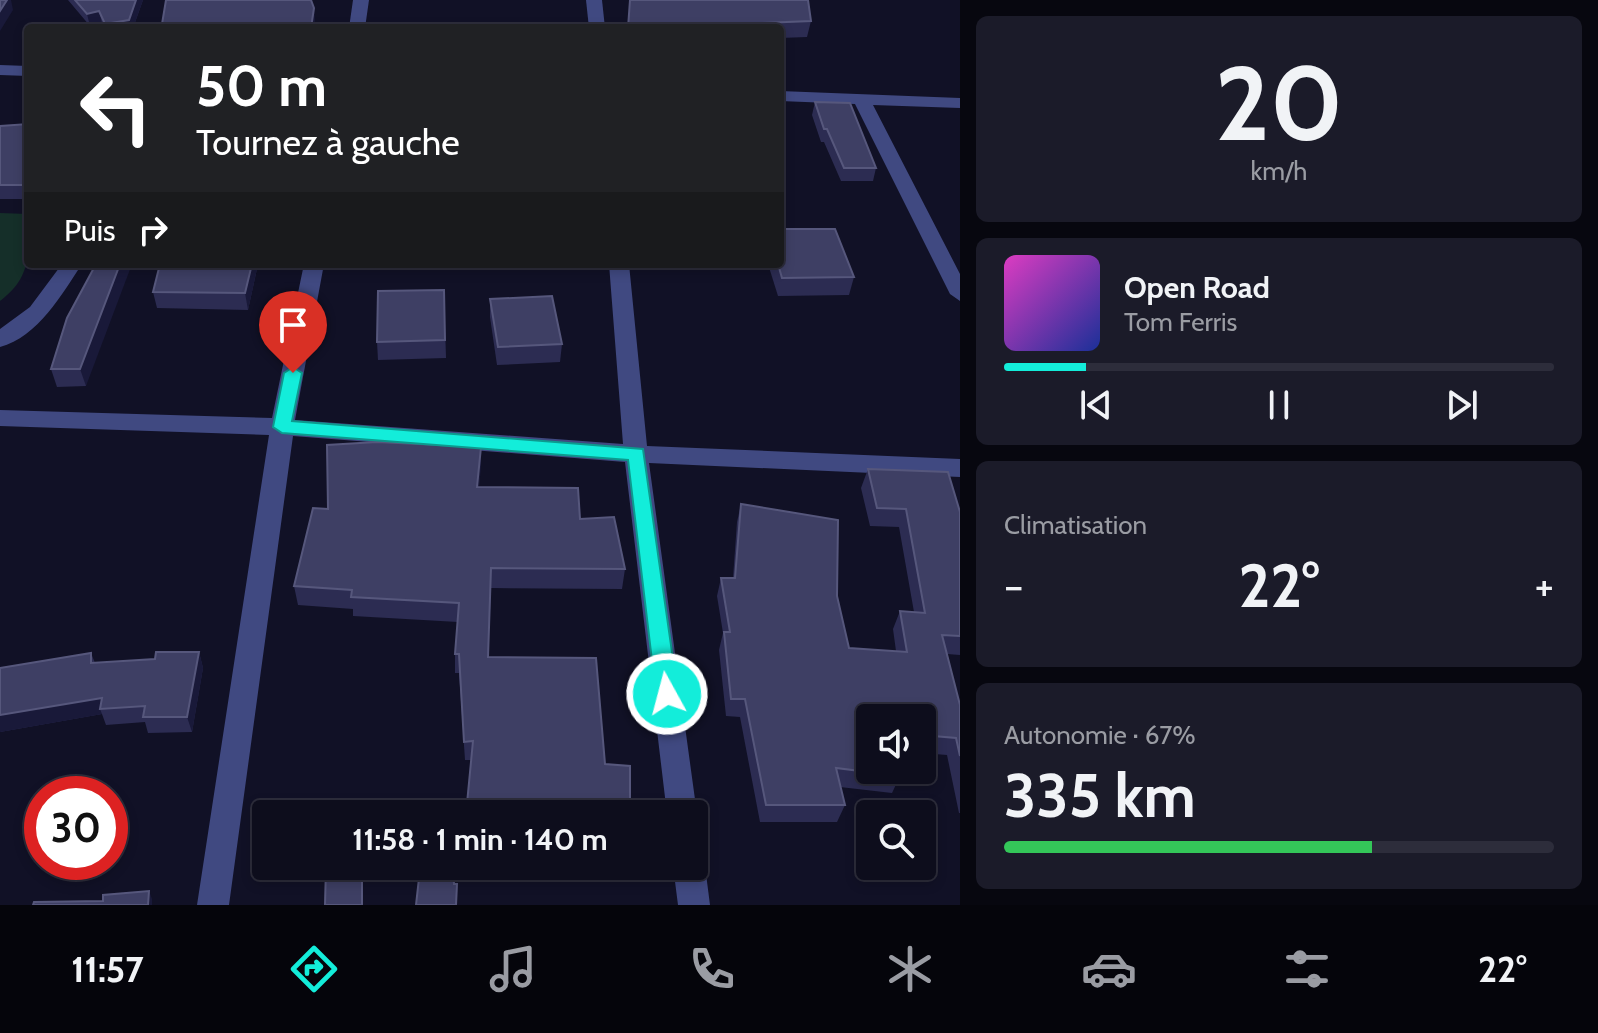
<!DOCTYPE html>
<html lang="fr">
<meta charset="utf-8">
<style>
body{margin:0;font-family:Cabin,sans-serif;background:#1b1b29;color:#f1f3f6;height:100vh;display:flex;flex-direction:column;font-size:30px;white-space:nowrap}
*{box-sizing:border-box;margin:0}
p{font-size:26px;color:#9a9ca3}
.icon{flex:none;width:44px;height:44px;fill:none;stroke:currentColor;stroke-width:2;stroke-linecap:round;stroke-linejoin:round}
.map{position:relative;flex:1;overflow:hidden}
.details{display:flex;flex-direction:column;gap:16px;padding:16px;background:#07070f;width:638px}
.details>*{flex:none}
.top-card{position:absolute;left:24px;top:24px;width:760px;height:244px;border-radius:8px;box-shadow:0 4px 12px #0003,0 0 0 2px #2d2d3b;background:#202124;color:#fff;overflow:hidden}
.buttons{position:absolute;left:856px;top:704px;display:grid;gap:16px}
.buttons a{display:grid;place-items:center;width:80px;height:80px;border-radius:8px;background:#0d0d1c;box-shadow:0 4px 12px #0003,0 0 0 2px #2d2d3b;font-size:40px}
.speed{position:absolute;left:24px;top:776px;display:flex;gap:16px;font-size:40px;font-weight:700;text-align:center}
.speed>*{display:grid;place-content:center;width:104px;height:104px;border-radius:50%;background:#0d0d1c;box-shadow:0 4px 12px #0003,0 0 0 2px #2d2d3b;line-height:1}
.speed .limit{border:12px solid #d22;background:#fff;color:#111}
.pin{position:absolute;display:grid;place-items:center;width:68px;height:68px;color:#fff;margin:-82px -34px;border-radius:50% 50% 50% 0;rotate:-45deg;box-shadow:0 0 8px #0007}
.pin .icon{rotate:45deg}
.me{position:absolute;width:88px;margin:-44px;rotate:353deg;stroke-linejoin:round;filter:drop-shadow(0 0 6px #0008)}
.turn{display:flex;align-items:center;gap:28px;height:168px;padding:0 40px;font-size:36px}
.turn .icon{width:104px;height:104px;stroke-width:2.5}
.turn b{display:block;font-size:56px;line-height:68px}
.then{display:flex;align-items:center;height:76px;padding:0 40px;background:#0003;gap:16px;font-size:30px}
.big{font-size:60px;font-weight:700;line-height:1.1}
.details .tile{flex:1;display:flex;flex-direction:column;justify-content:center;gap:12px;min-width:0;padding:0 28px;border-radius:12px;background:#1b1b29}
.details .dial{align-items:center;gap:0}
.dial b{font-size:104px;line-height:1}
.song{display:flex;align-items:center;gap:24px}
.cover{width:96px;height:96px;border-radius:12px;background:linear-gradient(135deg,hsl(310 70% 55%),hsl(230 70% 35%))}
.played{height:8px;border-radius:4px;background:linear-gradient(90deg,#13edda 15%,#2d2d3b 15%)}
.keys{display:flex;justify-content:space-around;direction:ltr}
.heat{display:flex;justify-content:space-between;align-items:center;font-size:44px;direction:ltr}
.charge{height:12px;border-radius:6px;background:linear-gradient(90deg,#34c759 67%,#2d2d3b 0)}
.trip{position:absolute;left:252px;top:800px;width:456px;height:80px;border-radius:8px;background:#0d0d1c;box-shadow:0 4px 12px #0003,0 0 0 2px #2d2d3b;font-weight:700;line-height:80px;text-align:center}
.dock{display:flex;height:128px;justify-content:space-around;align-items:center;background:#05050b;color:#9a9ca3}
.dock .icon{width:56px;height:56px}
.dock .selected{color:#13edda}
.dock b{font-size:36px;color:#f1f3f6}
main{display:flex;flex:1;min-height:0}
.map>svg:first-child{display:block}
.green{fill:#152f29}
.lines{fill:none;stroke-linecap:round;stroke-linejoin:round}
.minor{fill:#404981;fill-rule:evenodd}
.wall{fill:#2c2c52}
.shaded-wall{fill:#191939}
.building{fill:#3e3f64;stroke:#56577c;stroke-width:2}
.route{fill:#13edda;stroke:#0c9a8e;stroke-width:2}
</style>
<main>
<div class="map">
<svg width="960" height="905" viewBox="0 0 960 905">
<rect width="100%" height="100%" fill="#111126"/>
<path class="green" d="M0,213L28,214C28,253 33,276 0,301Z"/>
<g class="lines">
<g class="minor">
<polygon points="353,0 369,0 365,28 349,28"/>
<polygon points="586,0 602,0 605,28 589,28"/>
<polygon points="0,65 28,66 28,76 0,75"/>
<polygon points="780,91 960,98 960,108 873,105 960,274 960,301 950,294 855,104 780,101"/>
<path d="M62,264H82C62,294 38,337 0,347V329L30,307Z"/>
<polygon points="304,264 324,264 295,420 623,444 609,264 629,264 647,446 960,459 960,477 649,463 697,814 694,822 694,814 667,814 625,462 293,436 229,905 197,905 269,435 0,426 0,410 272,418"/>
<polygon points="694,853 700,855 705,866 710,905 678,905 673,866 694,866"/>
</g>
</g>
<g class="wall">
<polygon points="68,0 143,0 133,28 104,28 102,23 90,26"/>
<polygon points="811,21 807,37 780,38 780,28 627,28"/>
<polygon points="815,102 876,168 873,181 841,181 824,142 821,142 812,115"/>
<polygon points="28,124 28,199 0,199 0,126"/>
<polygon points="96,264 86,386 57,387 51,369"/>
<polygon points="258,264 248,310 157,308 153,292"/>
<polygon points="768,264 780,264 854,277 849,295 778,296"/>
<polygon points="444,290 446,358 378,360 377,342"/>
<polygon points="490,299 562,344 560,362 497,365 490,317"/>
<polygon points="481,447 479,487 580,519 625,569 622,589 491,588 488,657 472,760 465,760 459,673 455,673 455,654 458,622 353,616 353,609 298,605 294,586 328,509"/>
<polygon points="868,469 960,512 960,655 947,654 960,705 960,813 959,813 947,755 922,753 922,718 870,718 900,776 892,793 840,787 845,805 837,822 760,822 740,717 726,716 719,650 723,633 717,596 721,578 733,578 737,522 741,504 837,596 849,648 896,651 893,629 900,611 914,612 899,527 870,526 861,488"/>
<polygon points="199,652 203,668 192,732 148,733 145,722 106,725 102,714 0,732 91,653 95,663 155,659"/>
<polygon points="326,866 454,866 454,884 457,892 456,905 416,905 419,877 364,867"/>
</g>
<g class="shaded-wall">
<polygon points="7,0 11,0 13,10 0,31 0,11"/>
<polygon points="136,0 143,0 133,28 106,28 105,24"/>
<polygon points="314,8 315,20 314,28 311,28"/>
<polygon points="99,11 102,23 90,26 87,14"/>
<polygon points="120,264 132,264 86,386 80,369"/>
<polygon points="252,264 258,264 248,310 245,293"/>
<polygon points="481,447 481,467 477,507 477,487"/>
<polygon points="199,652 203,668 192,732 187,717"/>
<polygon points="102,698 100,709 102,714 0,732 0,715"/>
<rect x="362" y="866" width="1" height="39"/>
<polygon points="149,891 152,899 152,905 148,905"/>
</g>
<g class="building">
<polygon points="0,0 7,0 0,11"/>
<polygon points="75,0 136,0 129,20 105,24 99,11 87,14"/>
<polygon points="166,0 311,0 314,8 311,28 165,28 162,24"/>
<polygon points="630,0 808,0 811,21 737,24 738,28 628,28"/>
<polygon points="815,102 850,103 876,168 844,168 827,129 824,129"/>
<polygon points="28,124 28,185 0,185 0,126"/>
<polygon points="780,229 835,229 854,277 782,278 778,264 780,264"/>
<polygon points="96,264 120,264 80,369 51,369 67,318"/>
<polygon points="160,264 252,264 245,293 153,292"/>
<polygon points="444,290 445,340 377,342 378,291"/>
<polygon points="552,296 562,344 498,347 490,299"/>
<polygon points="377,442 481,447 477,487 578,488 580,519 614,517 625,569 491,568 488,657 596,658 605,764 630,766 630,814 466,814 473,741 464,742 459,654 455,654 459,603 351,597 352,590 294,586 313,508 328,509 327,445"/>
<polygon points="868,469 948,472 960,512 960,636 942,635 960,705 960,756 956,738 922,735 922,718 870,718 870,770 899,770 900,776 836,768 845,805 766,805 745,699 731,699 724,632 730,632 721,578 735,578 741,504 838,520 837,596 849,648 907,652 900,611 925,613 906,509 877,508"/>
<polygon points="156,652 199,652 187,717 143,717 145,706 100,709 102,698 0,715 0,668 91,653 91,663 155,659"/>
<polygon points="326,866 362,866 362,905 325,905"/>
<polygon points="401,866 453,866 454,884 457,884 456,905 416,905 420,869"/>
<polygon points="149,891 148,905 33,905 34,902 103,901 103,895"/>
</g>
<polygon class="route" points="293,367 302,373 292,421 643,449 678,694 674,701 667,703 659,701 656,694 628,460 282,433 273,427 284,373"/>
</svg>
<div class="buttons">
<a><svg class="icon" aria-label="sound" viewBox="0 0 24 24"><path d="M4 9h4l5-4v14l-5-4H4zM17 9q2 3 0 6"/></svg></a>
<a><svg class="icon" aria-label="search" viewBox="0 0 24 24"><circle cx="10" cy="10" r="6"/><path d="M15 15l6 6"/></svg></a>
</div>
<div class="speed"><div class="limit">30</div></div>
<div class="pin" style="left:293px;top:373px;background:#d93025"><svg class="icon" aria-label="arrive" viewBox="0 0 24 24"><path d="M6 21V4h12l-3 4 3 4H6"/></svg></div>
<svg class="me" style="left:667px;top:694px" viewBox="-20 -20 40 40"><circle r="17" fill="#13edda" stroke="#fff" stroke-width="3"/><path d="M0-11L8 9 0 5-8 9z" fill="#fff"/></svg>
<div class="trip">11:58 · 1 min · 140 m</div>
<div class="top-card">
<div class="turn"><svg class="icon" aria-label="left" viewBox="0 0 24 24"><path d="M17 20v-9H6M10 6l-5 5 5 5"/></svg><div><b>50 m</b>Tournez à gauche</div></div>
<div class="then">Puis<svg class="icon" aria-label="right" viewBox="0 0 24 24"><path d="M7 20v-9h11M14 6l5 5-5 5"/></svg></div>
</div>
</div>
<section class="details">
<div class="tile dial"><b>20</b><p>km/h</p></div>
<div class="tile">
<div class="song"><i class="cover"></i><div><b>Open Road</b><p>Tom Ferris</p></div></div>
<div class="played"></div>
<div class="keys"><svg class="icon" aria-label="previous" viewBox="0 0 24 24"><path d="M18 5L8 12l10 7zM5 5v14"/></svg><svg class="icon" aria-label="pause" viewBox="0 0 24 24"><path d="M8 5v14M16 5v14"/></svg><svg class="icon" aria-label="next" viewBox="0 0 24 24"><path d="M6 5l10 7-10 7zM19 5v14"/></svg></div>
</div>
<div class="tile"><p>Climatisation</p>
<div class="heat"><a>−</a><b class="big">22°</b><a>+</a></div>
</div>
<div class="tile"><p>Autonomie · 67%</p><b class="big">335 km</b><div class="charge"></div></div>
</section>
</main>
<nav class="dock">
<b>11:57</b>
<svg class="icon selected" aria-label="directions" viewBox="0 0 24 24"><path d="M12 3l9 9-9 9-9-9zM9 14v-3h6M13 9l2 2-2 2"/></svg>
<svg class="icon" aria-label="music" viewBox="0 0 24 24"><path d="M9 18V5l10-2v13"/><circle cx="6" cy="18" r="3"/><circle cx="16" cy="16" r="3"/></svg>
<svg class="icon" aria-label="phone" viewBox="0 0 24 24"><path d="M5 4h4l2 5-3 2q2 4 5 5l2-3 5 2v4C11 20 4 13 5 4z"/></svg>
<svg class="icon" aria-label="climate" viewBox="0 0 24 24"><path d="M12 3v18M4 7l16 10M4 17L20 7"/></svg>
<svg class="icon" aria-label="car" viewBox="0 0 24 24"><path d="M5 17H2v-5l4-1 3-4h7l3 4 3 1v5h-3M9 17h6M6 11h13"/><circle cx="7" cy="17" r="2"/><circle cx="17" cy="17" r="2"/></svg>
<svg class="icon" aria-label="filters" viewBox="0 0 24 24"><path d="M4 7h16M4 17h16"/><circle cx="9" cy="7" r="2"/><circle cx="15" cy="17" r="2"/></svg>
<b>22°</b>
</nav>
